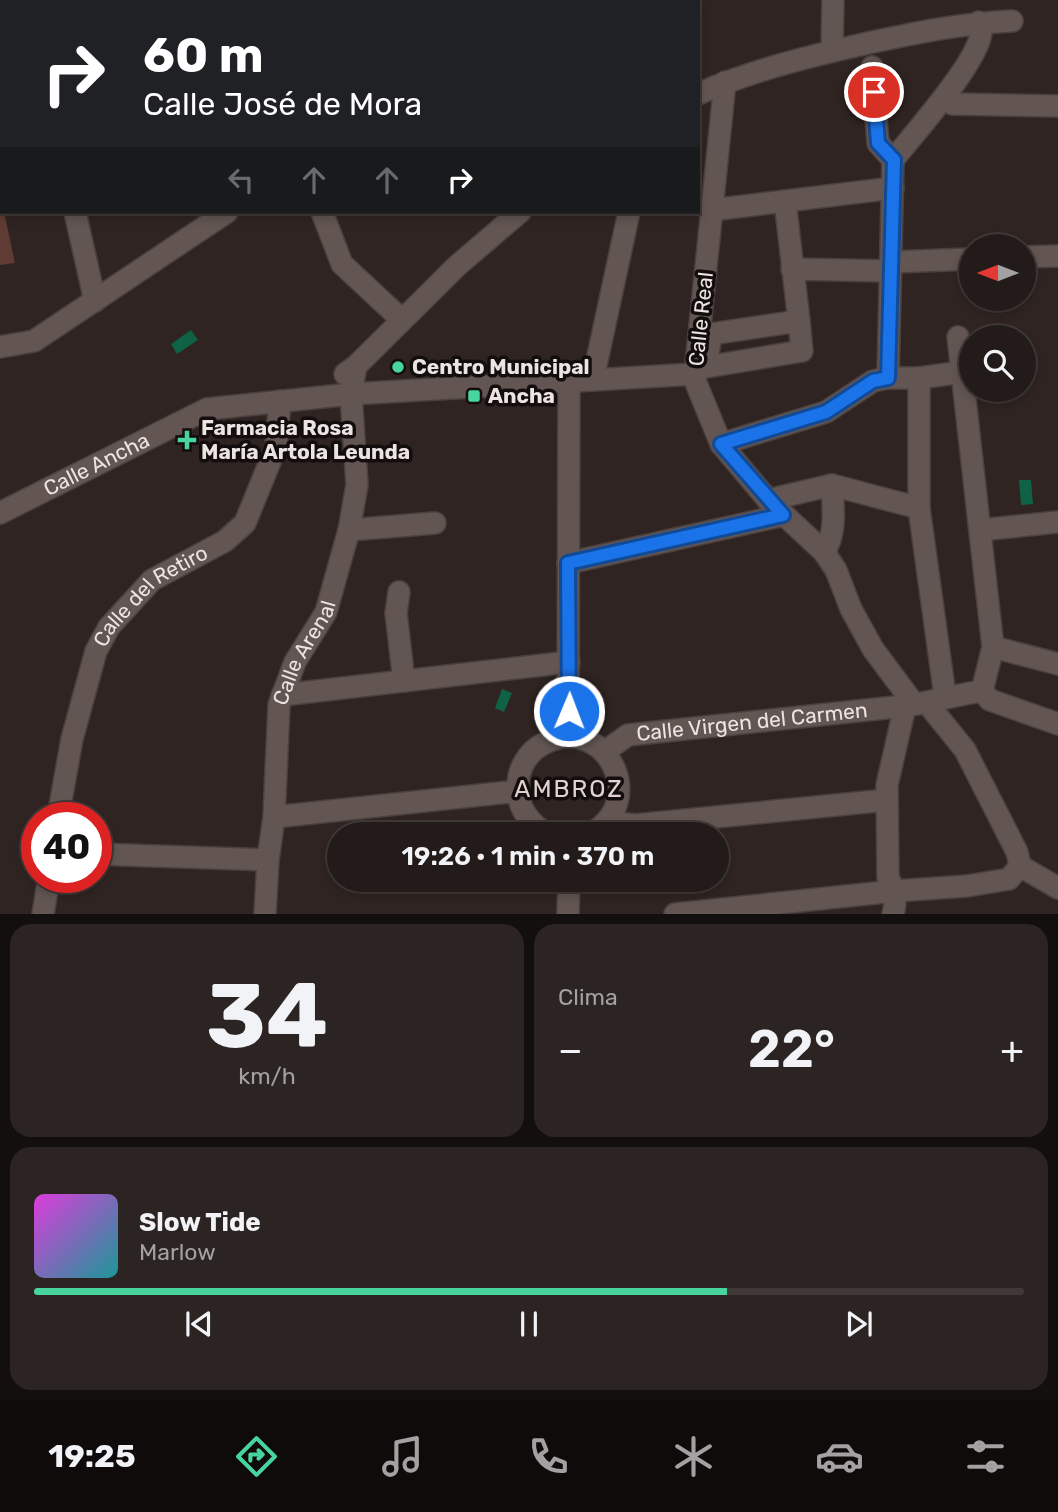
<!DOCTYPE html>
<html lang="es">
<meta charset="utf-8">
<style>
body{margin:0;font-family:Rubik,sans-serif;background:#2b2422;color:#f1f3f6;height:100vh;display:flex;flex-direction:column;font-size:26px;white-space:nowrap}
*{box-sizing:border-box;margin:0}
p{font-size:23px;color:#a3a1a2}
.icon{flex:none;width:38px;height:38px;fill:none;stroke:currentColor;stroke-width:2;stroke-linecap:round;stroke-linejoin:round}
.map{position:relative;height:914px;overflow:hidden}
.details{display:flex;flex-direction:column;gap:10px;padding:10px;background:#130f0e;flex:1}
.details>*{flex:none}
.hud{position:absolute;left:0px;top:0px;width:700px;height:214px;box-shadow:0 4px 10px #0003,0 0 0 2px #403938;background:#202124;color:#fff;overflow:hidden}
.needle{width:46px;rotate:270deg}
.buttons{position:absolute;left:959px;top:234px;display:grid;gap:14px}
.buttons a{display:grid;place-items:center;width:77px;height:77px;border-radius:50%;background:#231b19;box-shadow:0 4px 10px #0003,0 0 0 2px #403938;font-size:35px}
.speed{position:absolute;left:21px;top:802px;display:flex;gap:14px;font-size:35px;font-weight:700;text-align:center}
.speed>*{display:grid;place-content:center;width:91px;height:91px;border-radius:50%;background:#231b19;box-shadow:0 4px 10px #0003,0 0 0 2px #403938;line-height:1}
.speed .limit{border:10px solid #d22;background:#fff;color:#111}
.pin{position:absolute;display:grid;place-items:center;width:60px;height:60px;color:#fff;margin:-30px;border:4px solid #fff;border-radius:50%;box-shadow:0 2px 7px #0007}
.me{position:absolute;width:77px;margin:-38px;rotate:1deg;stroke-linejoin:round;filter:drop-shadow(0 0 5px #0008)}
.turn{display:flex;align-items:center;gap:24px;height:147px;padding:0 28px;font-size:32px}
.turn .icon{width:91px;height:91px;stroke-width:2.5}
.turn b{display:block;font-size:49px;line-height:60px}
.lanes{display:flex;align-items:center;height:66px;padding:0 28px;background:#0003;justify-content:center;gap:35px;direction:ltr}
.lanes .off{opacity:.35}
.big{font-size:52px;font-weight:600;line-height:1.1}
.details .card{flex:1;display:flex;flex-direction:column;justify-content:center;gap:10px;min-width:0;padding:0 24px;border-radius:21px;background:#2b2422}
.details .dial{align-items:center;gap:0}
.dial b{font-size:91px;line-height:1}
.song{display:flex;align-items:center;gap:21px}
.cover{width:84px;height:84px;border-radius:10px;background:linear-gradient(135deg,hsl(300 70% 55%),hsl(180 70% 35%))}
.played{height:7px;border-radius:4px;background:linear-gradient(90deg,#48d49d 70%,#403938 70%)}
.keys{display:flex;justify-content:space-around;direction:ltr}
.heat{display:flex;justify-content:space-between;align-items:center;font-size:38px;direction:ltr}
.details .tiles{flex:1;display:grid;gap:10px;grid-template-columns:1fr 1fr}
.card:last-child{grid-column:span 2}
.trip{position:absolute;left:327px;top:822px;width:402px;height:70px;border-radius:35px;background:#231b19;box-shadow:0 4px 10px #0003,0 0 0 2px #403938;font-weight:600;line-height:70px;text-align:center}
.tabs{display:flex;height:112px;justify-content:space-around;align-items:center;background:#0e0b0a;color:#a3a1a2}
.tabs .icon{width:49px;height:49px}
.tabs .selected{color:#48d49d}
.tabs b{font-size:32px;color:#f1f3f6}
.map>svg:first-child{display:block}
.green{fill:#603b33}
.water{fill:#0f6245}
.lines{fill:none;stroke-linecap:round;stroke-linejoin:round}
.minor-casing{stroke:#4a413f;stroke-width:24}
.minor{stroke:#625552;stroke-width:21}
.route-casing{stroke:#114b97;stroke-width:18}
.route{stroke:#1a73e8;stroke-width:12}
.poi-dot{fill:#48d49d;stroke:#130e0d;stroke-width:2.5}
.labels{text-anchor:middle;stroke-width:7;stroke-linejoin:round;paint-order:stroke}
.street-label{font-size:21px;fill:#ece4e2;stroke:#130e0d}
.poi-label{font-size:21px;font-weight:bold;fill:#ece4e2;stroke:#130e0d;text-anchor:start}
.quarter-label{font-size:24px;letter-spacing:2px;fill:#e2d2cf;stroke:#130e0d}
</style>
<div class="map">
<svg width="1058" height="914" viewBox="0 0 1058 914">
<rect width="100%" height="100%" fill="#2f2421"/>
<polygon class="green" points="0,193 2,212 4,212 15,263 0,265"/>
<g class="water">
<polygon points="191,330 198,340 177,354 171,344"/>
<polygon points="1019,480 1031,480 1033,504 1021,505"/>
<polygon points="502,689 512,693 504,712 495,708"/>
</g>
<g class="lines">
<g class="minor-casing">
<g id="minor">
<polyline points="832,51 833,0"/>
<polyline points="872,67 878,143 893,160 888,378"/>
<polyline points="725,82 695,374 696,383 721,444 768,500 824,552 836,570 851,609 873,649 914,704"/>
<path d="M698,94C752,70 811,56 868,43C916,33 963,23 1012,21"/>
<polyline points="944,98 952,104 1058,106"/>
<path d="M893,160C913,135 978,62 981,33C981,29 980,26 979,22"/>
<polyline points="785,201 799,321"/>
<polyline points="712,210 893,188"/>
<polyline points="75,212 95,301"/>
<polyline points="322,212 342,264 402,320"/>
<polyline points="1024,257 1058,256"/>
<polyline points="891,262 971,259"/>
<polyline points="792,269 891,271"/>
<polygon points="799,321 802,351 706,367 711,334"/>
<polyline points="0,347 34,341 227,212"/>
<polyline points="345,374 356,366 458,265 520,212"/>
<polyline points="919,378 919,508 945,696"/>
<polyline points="593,379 629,212"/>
<polyline points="721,444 826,412 873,381 888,378 919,378 962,372"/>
<polyline points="768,500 832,485 919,508"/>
<path id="s1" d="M0,513L207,409L351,394L695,374"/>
<polyline points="349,530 435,523"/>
<polyline points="980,530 1058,522"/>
<path d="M824,552C837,533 833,507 832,485"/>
<polyline points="568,563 784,515"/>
<polyline points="399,592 396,613 404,681"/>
<polyline points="993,647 1058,664"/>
<polyline points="982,691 990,700 1058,724"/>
<polyline points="282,695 569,662"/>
<polyline points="927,703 965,750 1017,852 1020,866"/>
<polyline points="568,737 569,380"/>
<path id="s2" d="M604,752L628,735L905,706C932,702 955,695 982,691L993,647L958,337"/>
<path id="s3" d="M58,817L72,739L96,651L109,627L152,580L225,541L245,523L276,447L280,401"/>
<polyline points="274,817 518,791"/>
<polyline points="606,822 635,825 887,800"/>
<path d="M548,835C529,823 516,807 518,783C519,767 529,751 543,744C607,711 652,806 587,835"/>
<polyline points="96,854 268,860"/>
<polyline points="1020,866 1058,888"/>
<polyline points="43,914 49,877"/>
<path id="s4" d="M265,914L268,860L274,817L279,705L295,662L326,612L349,530L357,485L351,394L356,366"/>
<polyline points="568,914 569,880"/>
<polyline points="675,914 895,891 967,886 1009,879 1020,866"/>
<path d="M893,914C897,900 894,890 888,877L887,785L905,706"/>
</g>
</g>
<use href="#minor" class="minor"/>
</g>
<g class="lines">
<g class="route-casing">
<polyline id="route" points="569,711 568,563 783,515 721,444 826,412 873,381 888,378 894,160 878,143 874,92"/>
</g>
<use href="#route" class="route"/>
</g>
<g class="poi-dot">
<circle cx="398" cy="367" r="7"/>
<rect x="467" y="389" width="14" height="14" rx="3.5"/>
<path d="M183.5 429.5h7v7h7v7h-7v7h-7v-7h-7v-7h7z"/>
</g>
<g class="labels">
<g class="street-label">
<text transform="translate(701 319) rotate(-84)" y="7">Calle Real</text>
<text dy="7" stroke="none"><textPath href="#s1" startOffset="108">Calle Ancha</textPath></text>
<text dy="7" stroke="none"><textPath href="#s3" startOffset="250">Calle del Retiro</textPath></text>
<text dy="7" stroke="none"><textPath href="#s4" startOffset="268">Calle Arenal</textPath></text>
<text dy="7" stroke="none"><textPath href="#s2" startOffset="154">Calle Virgen del Carmen</textPath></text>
</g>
<g class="poi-label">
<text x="412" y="374">Centro Municipal</text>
<text x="488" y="403">Ancha</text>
<text x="201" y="435">Farmacia Rosa<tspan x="201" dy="24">María Artola Leunda</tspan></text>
</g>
<g class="quarter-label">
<text x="569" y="797">AMBROZ</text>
</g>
</g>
</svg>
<div class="buttons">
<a><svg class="needle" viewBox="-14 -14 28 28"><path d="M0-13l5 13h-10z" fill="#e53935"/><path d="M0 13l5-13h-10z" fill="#a3a1a2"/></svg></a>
<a><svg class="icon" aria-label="search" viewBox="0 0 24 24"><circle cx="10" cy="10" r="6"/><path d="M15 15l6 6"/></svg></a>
</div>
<div class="speed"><div class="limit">40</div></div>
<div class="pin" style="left:874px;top:92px;background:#d93025"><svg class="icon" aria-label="arrive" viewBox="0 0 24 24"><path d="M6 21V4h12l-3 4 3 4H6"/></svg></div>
<svg class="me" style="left:569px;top:711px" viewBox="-20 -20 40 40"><circle r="17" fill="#1a73e8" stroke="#fff" stroke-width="3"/><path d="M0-11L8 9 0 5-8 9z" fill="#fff"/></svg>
<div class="trip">19:26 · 1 min · 370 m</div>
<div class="hud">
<div class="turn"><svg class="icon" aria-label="right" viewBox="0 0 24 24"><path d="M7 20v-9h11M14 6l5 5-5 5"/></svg><div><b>60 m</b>Calle José de Mora</div></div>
<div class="lanes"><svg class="icon off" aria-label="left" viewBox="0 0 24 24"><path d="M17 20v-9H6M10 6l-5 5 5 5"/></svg><svg class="icon off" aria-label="ahead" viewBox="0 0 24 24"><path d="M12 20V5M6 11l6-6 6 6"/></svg><svg class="icon off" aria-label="ahead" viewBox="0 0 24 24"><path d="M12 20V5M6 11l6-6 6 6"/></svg><svg class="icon" aria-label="right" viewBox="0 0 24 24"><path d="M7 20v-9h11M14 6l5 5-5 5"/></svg></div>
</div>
</div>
<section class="details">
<div class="tiles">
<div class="card dial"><b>34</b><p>km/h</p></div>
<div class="card"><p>Clima</p>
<div class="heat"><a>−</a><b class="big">22°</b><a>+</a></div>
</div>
<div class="card">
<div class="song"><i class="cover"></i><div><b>Slow Tide</b><p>Marlow</p></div></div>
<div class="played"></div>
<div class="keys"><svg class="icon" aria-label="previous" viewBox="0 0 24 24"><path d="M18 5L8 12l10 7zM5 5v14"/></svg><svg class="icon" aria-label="pause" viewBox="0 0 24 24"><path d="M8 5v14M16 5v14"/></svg><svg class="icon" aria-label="next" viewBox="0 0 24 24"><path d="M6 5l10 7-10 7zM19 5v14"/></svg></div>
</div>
</div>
</section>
<nav class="tabs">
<b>19:25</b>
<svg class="icon selected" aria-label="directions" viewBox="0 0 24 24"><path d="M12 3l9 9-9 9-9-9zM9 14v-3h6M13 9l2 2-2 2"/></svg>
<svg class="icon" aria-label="music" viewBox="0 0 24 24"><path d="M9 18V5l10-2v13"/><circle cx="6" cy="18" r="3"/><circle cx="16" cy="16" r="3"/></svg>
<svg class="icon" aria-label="phone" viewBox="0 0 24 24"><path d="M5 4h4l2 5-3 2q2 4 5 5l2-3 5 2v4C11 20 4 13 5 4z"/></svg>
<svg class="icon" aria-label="climate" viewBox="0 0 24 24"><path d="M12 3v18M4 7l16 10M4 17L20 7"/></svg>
<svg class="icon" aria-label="car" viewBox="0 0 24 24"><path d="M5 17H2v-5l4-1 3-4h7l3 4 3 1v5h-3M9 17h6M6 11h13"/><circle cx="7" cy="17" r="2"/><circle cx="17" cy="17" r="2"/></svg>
<svg class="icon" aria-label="filters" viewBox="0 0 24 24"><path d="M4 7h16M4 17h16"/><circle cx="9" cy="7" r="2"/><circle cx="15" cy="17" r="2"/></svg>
</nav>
